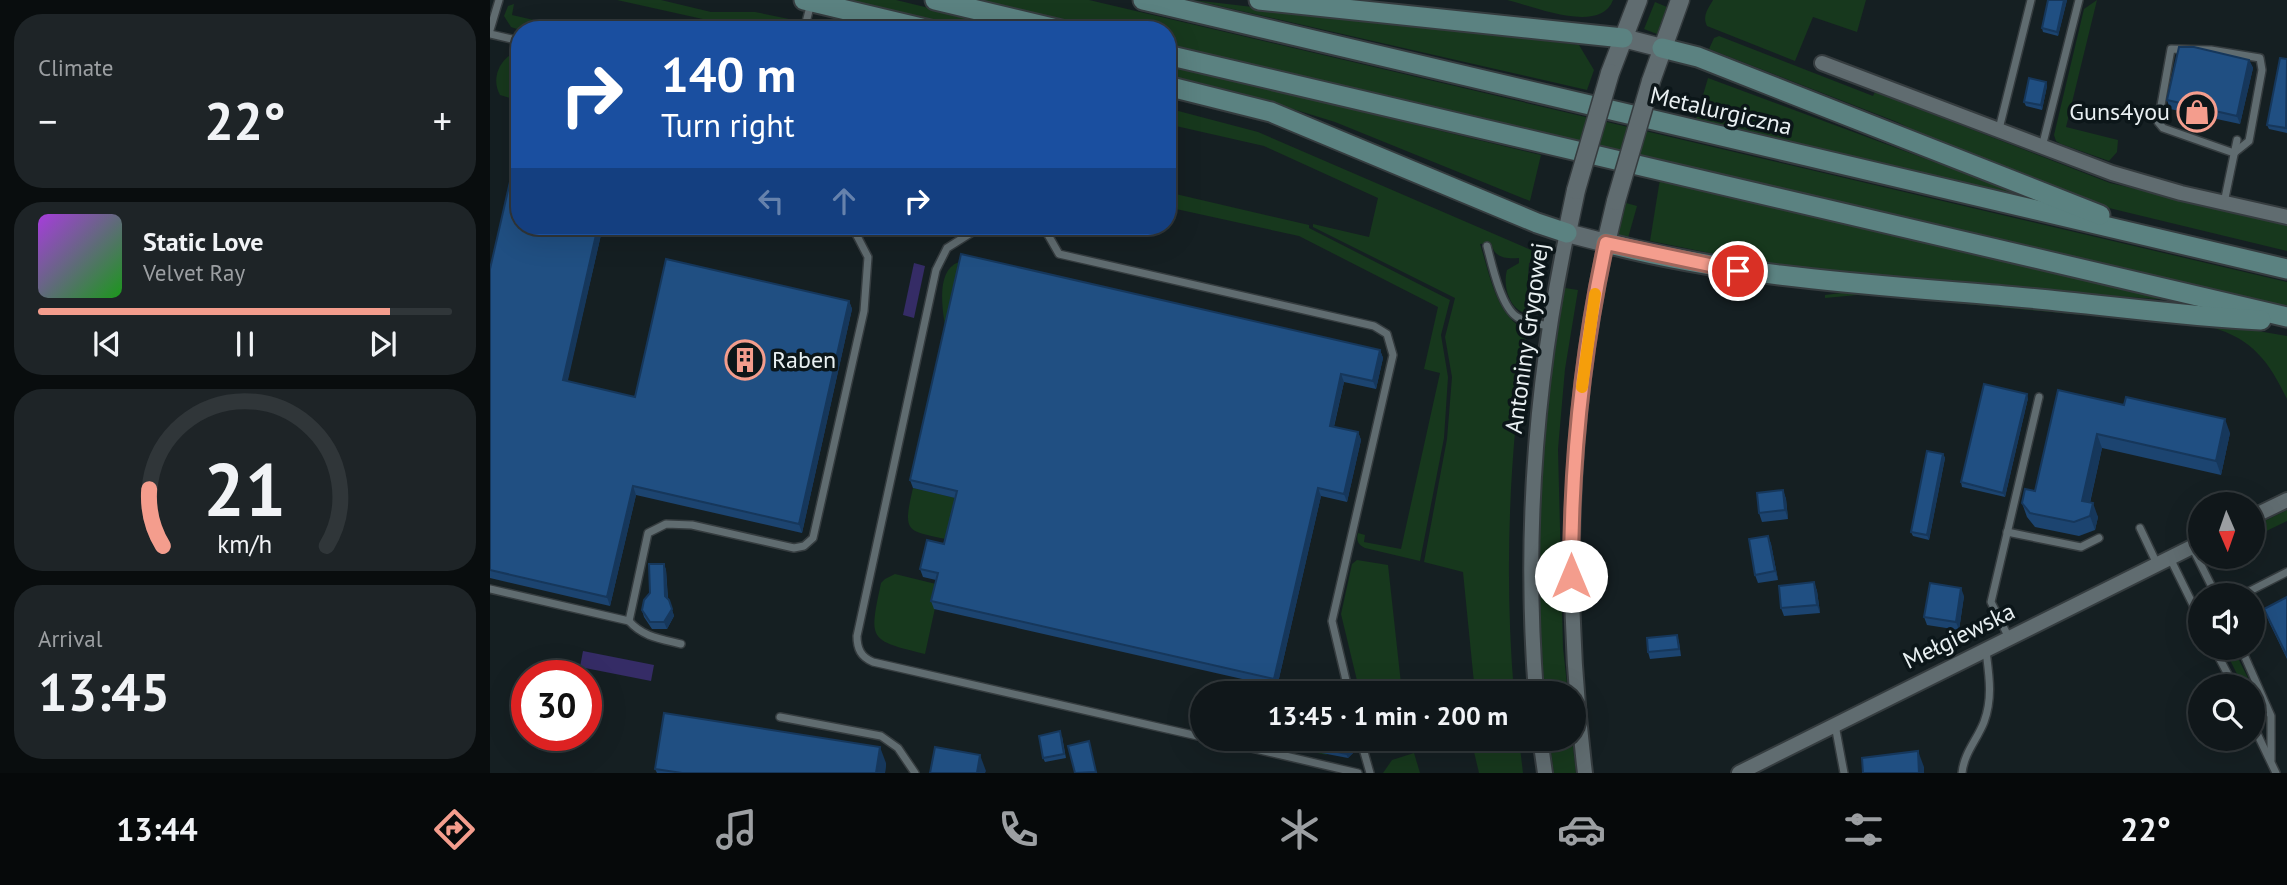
<!DOCTYPE html>
<meta charset="utf-8">
<style>
body{margin:0;font-family:"PT Sans",sans-serif;background:#1e2427;color:#f1f3f6;height:100vh;display:flex;flex-direction:column;font-size:26px;white-space:nowrap}
*{box-sizing:border-box;margin:0}
p{font-size:23px;color:#9c9fa2}
.icon{flex:none;width:38px;height:38px;fill:none;stroke:currentColor;stroke-width:2;stroke-linecap:round;stroke-linejoin:round}
.map{position:relative;flex:1;overflow:hidden}
.details{display:flex;flex-direction:column;gap:14px;padding:14px;background:#090d0e;width:490px}
.details>*{flex:none}
.top-card{position:absolute;left:21px;top:21px;width:665px;height:214px;border-radius:28px;box-shadow:0 7px 28px #0002,0 0 0 2px #303639;background:#1a4fa0;color:#fff;overflow:hidden}
.needle{width:46px;rotate:178deg}
.buttons{position:absolute;left:1698px;top:492px;display:grid;gap:14px}
.buttons a{display:grid;place-items:center;width:77px;height:77px;border-radius:50%;background:#10171a;box-shadow:0 7px 28px #0002,0 0 0 2px #303639;font-size:35px}
.speed{position:absolute;left:21px;top:660px;display:flex;gap:14px;font-size:35px;font-weight:700;text-align:center}
.speed>*{display:grid;place-content:center;width:91px;height:91px;border-radius:50%;background:#10171a;box-shadow:0 7px 28px #0002,0 0 0 2px #303639;line-height:1}
.speed .limit{border:10px solid #d22;background:#fff;color:#111}
.pin{position:absolute;display:grid;place-items:center;width:60px;height:60px;color:#fff;margin:-30px;border:4px solid #fff;border-radius:50%;box-shadow:0 2px 7px #0007}
.me{position:absolute;width:77px;margin:-38px;rotate:0deg;stroke-linejoin:round;filter:drop-shadow(0 0 5px #0008)}
.turn{display:flex;align-items:center;gap:24px;height:147px;padding:0 35px;font-size:32px}
.turn .icon{width:91px;height:91px;stroke-width:2.5}
.turn b{display:block;font-size:49px;line-height:60px}
.lanes{display:flex;align-items:center;height:66px;padding:0 35px;background:#0003;justify-content:center;gap:35px;direction:ltr}
.lanes .off{opacity:.35}
.big{font-size:52px;font-weight:800;line-height:1.1}
.details .widget{flex:1;display:flex;flex-direction:column;justify-content:center;gap:10px;min-width:0;padding:0 24px;border-radius:28px;background:#1e2427}
.details .dial{align-items:center;gap:0}
.dial svg{height:182px;overflow:visible;fill:none;stroke:#303639;stroke-width:7;stroke-linecap:round;text-anchor:middle}
.dial text{fill:#f1f3f6;stroke:none}
.song{display:flex;align-items:center;gap:21px}
.cover{width:84px;height:84px;border-radius:10px;background:linear-gradient(135deg,hsl(280 70% 55%),hsl(120 70% 35%))}
.played{height:7px;border-radius:4px;background:linear-gradient(90deg,#f49d8d 85%,#303639 85%)}
.keys{display:flex;justify-content:space-around;direction:ltr}
.heat{display:flex;justify-content:space-between;align-items:center;font-size:38px;direction:ltr}
.trip{position:absolute;left:700px;top:681px;width:396px;height:70px;border-radius:35px;background:#10171a;box-shadow:0 7px 28px #0002,0 0 0 2px #303639;font-weight:800;line-height:70px;text-align:center}
.tabs{display:flex;height:112px;justify-content:space-around;align-items:center;background:#06090a;color:#9c9fa2}
.tabs .icon{width:49px;height:49px}
.tabs .current{color:#f49d8d}
.tabs b{font-size:32px;color:#f1f3f6}
main{display:flex;flex:1;min-height:0}
.map>svg:first-child{display:block}
.green{fill:#17381d}
.water{fill:#352c66}
.lines{fill:none;stroke-linecap:round;stroke-linejoin:round}
.service-casing{stroke:#353c3f;stroke-width:10}
.minor-casing{stroke:#353c3f;stroke-width:18}
.tertiary-casing{stroke:#353c3f;stroke-width:21}
.secondary-casing{stroke:#353c3f;stroke-width:23}
.service{stroke:#606c70;stroke-width:7}
.minor{stroke:#606c70;stroke-width:14}
.tertiary{stroke:#606c70;stroke-width:18}
.secondary{stroke:#5b8281;stroke-width:19}
.tertiary-bridge-casing{stroke:#353c3f;stroke-width:21;stroke-linecap:butt}
.tertiary-bridge{stroke:#606c70;stroke-width:18}
.wall{fill:#1c4470}
.shaded-wall{fill:#16375b}
.building{fill:#204f82;stroke:#16375b;stroke-width:2}
.route-casing{stroke:#9f665c;stroke-width:18}
.route{stroke:#f49d8d;stroke-width:12}
.slow{stroke:#f59e0b;stroke-width:12}
.labels{text-anchor:middle;stroke-width:7;stroke-linejoin:round;paint-order:stroke}
.street-label{font-size:24px;fill:#e9f0f2;stroke:#0c1619}
.poi-label{font-size:24px;fill:#e9f0f2;stroke:#0c1619;text-anchor:end}
</style>
<main>
<section class="details">
<div class="widget"><p>Climate</p>
<div class="heat"><a>−</a><b class="big">22°</b><a>+</a></div>
</div>
<div class="widget">
<div class="song"><i class="cover"></i><div><b>Static Love</b><p>Velvet Ray</p></div></div>
<div class="played"></div>
<div class="keys"><svg class="icon" aria-label="previous" viewBox="0 0 24 24"><path d="M18 5L8 12l10 7zM5 5v14"/></svg><svg class="icon" aria-label="pause" viewBox="0 0 24 24"><path d="M8 5v14M16 5v14"/></svg><svg class="icon" aria-label="next" viewBox="0 0 24 24"><path d="M6 5l10 7-10 7zM19 5v14"/></svg></div>
</div>
<div class="widget dial"><svg viewBox="0 0 100 80">
<path d="M14 69A42 42 0 1 1 86 69"/>
<path d="M14 69A42 42 0 0 1 8 44" stroke="#f49d8d"/>
<text x="50" y="56" font-size="32" font-weight="700">21</text>
<text x="50" y="72" font-size="11">km/h</text>
</svg></div>
<div class="widget"><p>Arrival</p><b class="big">13:45</b></div>
</section>
<div class="map">
<svg width="1797" height="773" viewBox="0 0 1797 773">
<rect width="100%" height="100%" fill="#151f22"/>
<g class="green">
<polygon points="127,0 171,0 221,12 265,12 299,19 302,30 262,30"/>
<polygon points="356,0 406,0 530,30 484,30"/>
<polygon points="477,0 599,0 1797,282 1797,308 677,47 677,30 605,30"/>
<polygon points="703,0 1089,45 1104,70 1097,90"/>
<path d="M1017,0H1123C1110,35 1043,6 1017,0Z"/>
<path d="M1223,0H1376L1367,32L1323,17L1305,61L1217,26C1212,16 1218,9 1223,0Z"/>
<polygon points="1607,0 1576,127 1628,140 1627,152 1619,161 1571,144 1566,141 1564,135 1594,9"/>
<polygon points="1165,2 1177,7 1167,34 1154,29"/>
<polygon points="24,4 22,15 87,30 30,30 21,27 14,16 18,6"/>
<polygon points="1229,36 1383,96 1385,92 1620,183 1797,224 1797,251 1619,208 1555,188 1491,163 1407,122 1219,49 1224,38"/>
<path d="M30,50V90L27,100L10,95C0,77 11,56 30,50Z"/>
<polygon points="677,65 1051,155 1040,201 845,122 748,92 677,75"/>
<polygon points="1218,78 1541,198 1206,119"/>
<path d="M677,108L768,132L1041,250L1046,260L1039,263L1036,307L1041,308L1040,313C1021,314 1012,287 1017,270L1029,263V258C1016,259 1004,258 1001,243L990,244C1001,278 1005,313 1037,332C1019,451 1014,573 1024,693H985L973,572L934,562L957,439L962,377L955,337L965,298L823,227V224L879,237L888,198L774,146L677,124Z"/>
<polygon points="1170,179 1680,300 1460,284 1260,261 1160,241"/>
<path d="M677,192L819,225V228L960,300L951,335L958,377L954,438L930,561L875,548C868,545 866,540 868,533L875,535L874,542L911,549L950,373L934,369L948,307L809,236L677,207Z"/>
<polygon points="1136,203 1147,206 1138,238 1127,235"/>
<path d="M469,262L474,263L457,338C454,317 443,271 469,262Z"/>
<path d="M1075,288L1088,290L1075,369L1068,449L1073,648L1078,693H1055C1043,557 1051,423 1075,288Z"/>
<path d="M1367,291L1733,325L1797,336V399C1779,362 1763,339 1721,327L1390,296L1367,295L1335,298V295Z"/>
<path d="M423,488L470,499L460,540C417,530 412,535 423,488Z"/>
<polygon points="1797,510 1797,521 1762,538 1762,527"/>
<polygon points="867,560 898,565 912,693 870,693 851,614 862,564"/>
<path d="M405,574L450,585L435,654C378,640 379,640 391,583L395,579Z"/>
<polygon points="1734,648 1743,648 1762,686 1753,686"/>
<polygon points="775,739 849,739 840,742 836,753 837,755 798,747 797,750 783,746"/>
<polygon points="981,739 1029,739 1033,773 989,773"/>
<polygon points="1059,739 1082,739 1086,773 1064,773"/>
<polygon points="924,753 930,773 893,773 902,760"/>
</g>
<g class="water">
<polygon points="424,263 435,266 424,318 413,315"/>
<polygon points="93,651 164,665 161,681 90,667"/>
</g>
<g class="lines">
<g class="service-casing">
<g id="service">
<polyline points="0,30 9,0"/>
<polyline points="314,30 321,3"/>
<polyline points="0,34 30,41"/>
<polygon points="1681,49 1721,50 1770,58 1772,70 1759,141 1744,153 1673,128 1668,122"/>
<polyline points="1509,129 1541,0"/>
<polyline points="1552,147 1589,0"/>
<polyline points="1734,203 1747,140"/>
<path d="M492,226L457,248L446,270L367,636C367,649 371,657 383,662L712,737"/>
<polyline points="553,226 569,254 884,326 897,334 903,355 842,621 859,693"/>
<path d="M997,246C1002,265 1011,307 1027,317C1036,323 1049,324 1059,326"/>
<polyline points="1650,528 1667,564"/>
<polyline points="1517,532 1591,547 1609,538"/>
<polyline points="1702,547 1726,595"/>
<polyline points="1680,558 1710,619"/>
<polyline points="0,589 139,621 158,533 176,524 202,525 304,548 314,546 323,538 374,311 378,257 365,232 339,226"/>
<polyline points="1752,595 1797,572"/>
<path d="M139,621C153,637 171,639 191,644"/>
<polyline points="1519,638 1501,602 1549,397"/>
<polyline points="1724,648 1744,686"/>
<polyline points="1751,648 1781,716 1781,760"/>
<polyline points="290,717 391,736 408,748 425,773"/>
<polyline points="1762,723 1786,773"/>
<polyline points="1345,725 1354,773"/>
<polyline points="719,738 868,773"/>
<polyline points="870,738 880,773"/>
<path d="M1472,773C1474,753 1487,740 1494,722C1503,698 1499,675 1496,651"/>
</g>
</g>
<g class="minor-casing">
<g id="minor">
<polyline points="1332,63 1622,173 1691,193 1797,217"/>
<polyline points="1762,517 1797,500"/>
<path d="M1046,693C1034,538 1045,384 1077,233"/>
<polyline points="1050,738 1055,773"/>
<path d="M1095,773C1073,596 1078,417 1116,243"/>
<polyline points="1249,773 1710,543"/>
</g>
</g>
<g class="tertiary-casing">
<g id="tertiary">
<polyline points="1133,38 1172,48"/>
<polyline points="1120,73 1148,0"/>
<polyline points="1161,81 1190,0"/>
<polyline points="1086,190 1077,233 1116,243 1126,201"/>
</g>
</g>
<g class="secondary-casing">
<g id="secondary">
<polyline points="314,0 440,30"/>
<polyline points="445,0 571,30"/>
<polyline points="653,0 1797,269"/>
<polyline points="769,0 1133,38"/>
<polyline points="1172,48 1208,57 1610,215"/>
<polyline points="677,55 1797,317"/>
<polyline points="677,86 781,112 1047,223 1077,233"/>
<path d="M1116,243C1251,278 1389,285 1527,297C1608,304 1689,316 1771,320"/>
</g>
</g>
<use href="#service" class="service"/>
<use href="#minor" class="minor"/>
<use href="#tertiary" class="tertiary"/>
<use href="#secondary" class="secondary"/>
<g class="tertiary-bridge-casing">
<g id="tertiary-bridge">
<polyline points="1086,190 1120,73"/>
<polyline points="1126,201 1161,81"/>
</g>
</g>
<use href="#tertiary-bridge" class="tertiary-bridge"/>
</g>
<g class="wall">
<polygon points="1558,0 1577,0 1568,36 1553,32 1552,28"/>
<polygon points="1797,59 1797,133 1779,129 1777,125"/>
<polygon points="1759,60 1763,68 1750,124 1680,109 1677,100"/>
<polygon points="1556,82 1557,86 1552,110 1536,106 1534,102"/>
<polygon points="30,226 113,226 77,382 145,397 359,301 362,309 312,533 146,495 120,606 0,578 0,269"/>
<polygon points="890,350 893,358 886,389 854,382 844,427 868,432 871,440 857,502 831,496 787,687 444,609 441,601 446,580 433,577 430,569 454,544 465,498 423,488 420,480"/>
<polygon points="1568,390 1740,433 1731,475 1612,448 1600,503 1608,517 1605,530 1589,536 1545,527 1537,517 1532,503 1545,491"/>
<polygon points="1538,398 1515,497 1472,487 1471,482"/>
<polygon points="1453,454 1455,458 1439,540 1423,536 1421,532"/>
<polygon points="1293,490 1296,499 1298,519 1272,522 1269,513"/>
<polygon points="1278,536 1281,544 1288,580 1268,583 1265,575"/>
<polygon points="174,564 176,570 178,598 184,616 177,629 162,629 154,617 152,610"/>
<polygon points="1324,582 1327,591 1330,613 1294,616 1291,608"/>
<polygon points="1474,596 1469,630 1437,625 1434,617"/>
<polygon points="1797,597 1797,659 1779,622 1774,609"/>
<polygon points="1187,635 1189,642 1191,656 1160,659 1158,652"/>
<polygon points="572,736 576,758 555,762 553,758"/>
<polygon points="820,746 863,747 864,752 858,758 821,751"/>
<polygon points="396,763 395,773 167,773 165,769"/>
</g>
<g class="shaded-wall">
<polygon points="1574,0 1577,0 1568,36 1567,32"/>
<polygon points="1759,60 1763,68 1750,124 1747,116"/>
<polygon points="1556,82 1557,86 1552,110 1551,105"/>
<polygon points="108,226 113,226 76,389 73,380"/>
<polygon points="359,301 362,309 312,533 309,524"/>
<polygon points="890,350 893,358 886,389 883,381"/>
<polygon points="851,374 854,382 842,434 840,426"/>
<polygon points="1537,394 1538,398 1515,497 1513,493"/>
<polygon points="1735,419 1740,433 1731,475 1726,461"/>
<polygon points="868,432 871,440 857,502 854,494"/>
<polygon points="1607,434 1612,448 1597,515 1592,501"/>
<polygon points="1453,454 1455,458 1439,540 1437,535"/>
<polygon points="143,486 146,495 120,606 117,597"/>
<polygon points="828,488 831,496 787,687 784,679"/>
<polygon points="1293,490 1296,499 1298,519 1295,510"/>
<polygon points="1603,503 1608,517 1605,530 1600,516"/>
<polygon points="1278,536 1281,544 1288,580 1285,571"/>
<polygon points="174,564 176,570 178,603 175,596"/>
<polygon points="1324,582 1327,591 1330,613 1327,605"/>
<polygon points="1471,588 1474,596 1469,630 1466,622"/>
<polygon points="179,600 184,616 177,629 174,622"/>
<polygon points="390,747 396,763 395,773 386,773"/>
<polygon points="863,747 864,752 858,758 856,754"/>
<polygon points="1428,751 1434,767 1434,773 1429,773"/>
<polygon points="490,755 496,771 495,773 487,773"/>
</g>
<g class="building">
<polygon points="1558,0 1574,0 1567,32 1552,28"/>
<polygon points="1689,47 1704,47 1759,60 1747,116 1677,100"/>
<polygon points="1790,58 1797,59 1796,128 1777,125"/>
<polygon points="1539,78 1556,82 1551,105 1534,102"/>
<polygon points="30,138 30,226 108,226 73,380 145,397 176,259 359,301 309,524 143,486 117,597 0,570 0,269"/>
<polygon points="471,254 890,350 883,381 851,374 840,426 868,432 854,494 828,488 784,679 441,601 448,573 430,569 437,540 454,544 467,491 420,480"/>
<polygon points="1494,384 1537,394 1513,493 1471,482"/>
<polygon points="1568,390 1634,405 1636,397 1735,419 1726,461 1607,434 1592,501 1603,503 1600,516 1584,522 1540,513 1532,503 1535,489 1545,491"/>
<polygon points="1437,451 1453,454 1437,535 1421,532"/>
<polygon points="1293,490 1295,510 1269,513 1267,493"/>
<polygon points="1278,536 1285,571 1265,575 1259,539"/>
<polygon points="159,564 174,564 175,596 179,600 182,609 174,622 160,622 152,610 154,600 160,593"/>
<polygon points="1324,582 1327,605 1291,608 1289,586"/>
<polygon points="1440,583 1471,588 1466,622 1434,617"/>
<polygon points="1797,597 1797,656 1774,609"/>
<polygon points="1187,635 1189,649 1158,652 1157,638"/>
<polygon points="174,713 390,747 386,773 192,773 165,769"/>
<polygon points="570,731 574,754 553,758 549,736"/>
<polygon points="821,738 833,738 859,743 863,747 856,754 820,746"/>
<polygon points="599,741 606,772 585,773 578,746"/>
<polygon points="445,747 490,755 487,773 440,773"/>
<polygon points="1428,751 1429,773 1373,773 1372,758"/>
</g>
<g class="lines">
<g class="route-casing">
<path id="route" d="M1081,576C1081,464 1092,353 1116,243L1248,271"/>
</g>
<use href="#route" class="route"/>
<polyline class="slow" points="1092,387 1105,294"/>
</g>
<defs>
<g id="shop-ring" transform="scale(2.0125)"><circle r="9.5" fill="#0c1619" stroke="#f49d8d" stroke-width="1.5"/><path d="M-5-2.5h2.3a2.7 3.5 0 0 1 5.4 0H5L5.5 6h-11ZM-1.5-2.5h3a1.5 2.3 0 0 0-3 0Z" fill="#f49d8d"/></g>
<g id="building-ring" transform="scale(2.0125)"><circle r="9.5" fill="#0c1619" stroke="#f49d8d" stroke-width="1.5"/><path d="M-4-6H4V6H1V3H-1V6H-4ZM-2.5-4.3h1.7v1.8h-1.7ZM.8-4.3h1.7v1.8H.8ZM-2.5-1h1.7V.8h-1.7ZM.8-1h1.7V.8H.8Z" fill="#f49d8d"/></g>
</defs>
<g fill-rule="evenodd">
<use href="#shop-ring" x="1707" y="112"/>
<use href="#building-ring" x="255" y="360"/>
</g>
<g class="labels">
<g class="street-label">
<text transform="translate(1231 111) rotate(13)" y="8">Metalurgiczna</text>
<text transform="translate(1037 338) rotate(-82)" y="8">Antoniny Grygowej</text>
<text transform="translate(1469 636) rotate(-26)" y="8">Mełgiewska</text>
</g>
<g class="poi-label">
<text x="1680" y="120">Guns4you</text>
<text x="282" y="368" text-anchor="start">Raben</text>
</g>
</g>
</svg>
<div class="buttons">
<a><svg class="needle" viewBox="-14 -14 28 28"><path d="M0-13l5 13h-10z" fill="#e53935"/><path d="M0 13l5-13h-10z" fill="#9c9fa2"/></svg></a>
<a><svg class="icon" aria-label="sound" viewBox="0 0 24 24"><path d="M4 9h4l5-4v14l-5-4H4zM17 9q2 3 0 6"/></svg></a>
<a><svg class="icon" aria-label="search" viewBox="0 0 24 24"><circle cx="10" cy="10" r="6"/><path d="M15 15l6 6"/></svg></a>
</div>
<div class="speed"><div class="limit">30</div></div>
<div class="pin" style="left:1248px;top:271px;background:#d93025"><svg class="icon" aria-label="arrive" viewBox="0 0 24 24"><path d="M6 21V4h12l-3 4 3 4H6"/></svg></div>
<svg class="me" style="left:1081px;top:576px" viewBox="-20 -20 40 40"><circle r="19" fill="#fff"/><path d="M0-13L10 11 0 6-10 11z" fill="#f49d8d"/></svg>
<div class="trip">13:45 · 1 min · 200 m</div>
<div class="top-card">
<div class="turn"><svg class="icon" aria-label="right" viewBox="0 0 24 24"><path d="M7 20v-9h11M14 6l5 5-5 5"/></svg><div><b>140 m</b>Turn right</div></div>
<div class="lanes"><svg class="icon off" aria-label="left" viewBox="0 0 24 24"><path d="M17 20v-9H6M10 6l-5 5 5 5"/></svg><svg class="icon off" aria-label="ahead" viewBox="0 0 24 24"><path d="M12 20V5M6 11l6-6 6 6"/></svg><svg class="icon" aria-label="right" viewBox="0 0 24 24"><path d="M7 20v-9h11M14 6l5 5-5 5"/></svg></div>
</div>
</div>
</main>
<nav class="tabs">
<b>13:44</b>
<svg class="icon current" aria-label="directions" viewBox="0 0 24 24"><path d="M12 3l9 9-9 9-9-9zM9 14v-3h6M13 9l2 2-2 2"/></svg>
<svg class="icon" aria-label="music" viewBox="0 0 24 24"><path d="M9 18V5l10-2v13"/><circle cx="6" cy="18" r="3"/><circle cx="16" cy="16" r="3"/></svg>
<svg class="icon" aria-label="phone" viewBox="0 0 24 24"><path d="M5 4h4l2 5-3 2q2 4 5 5l2-3 5 2v4C11 20 4 13 5 4z"/></svg>
<svg class="icon" aria-label="climate" viewBox="0 0 24 24"><path d="M12 3v18M4 7l16 10M4 17L20 7"/></svg>
<svg class="icon" aria-label="car" viewBox="0 0 24 24"><path d="M5 17H2v-5l4-1 3-4h7l3 4 3 1v5h-3M9 17h6M6 11h13"/><circle cx="7" cy="17" r="2"/><circle cx="17" cy="17" r="2"/></svg>
<svg class="icon" aria-label="filters" viewBox="0 0 24 24"><path d="M4 7h16M4 17h16"/><circle cx="9" cy="7" r="2"/><circle cx="15" cy="17" r="2"/></svg>
<b>22°</b>
</nav>
